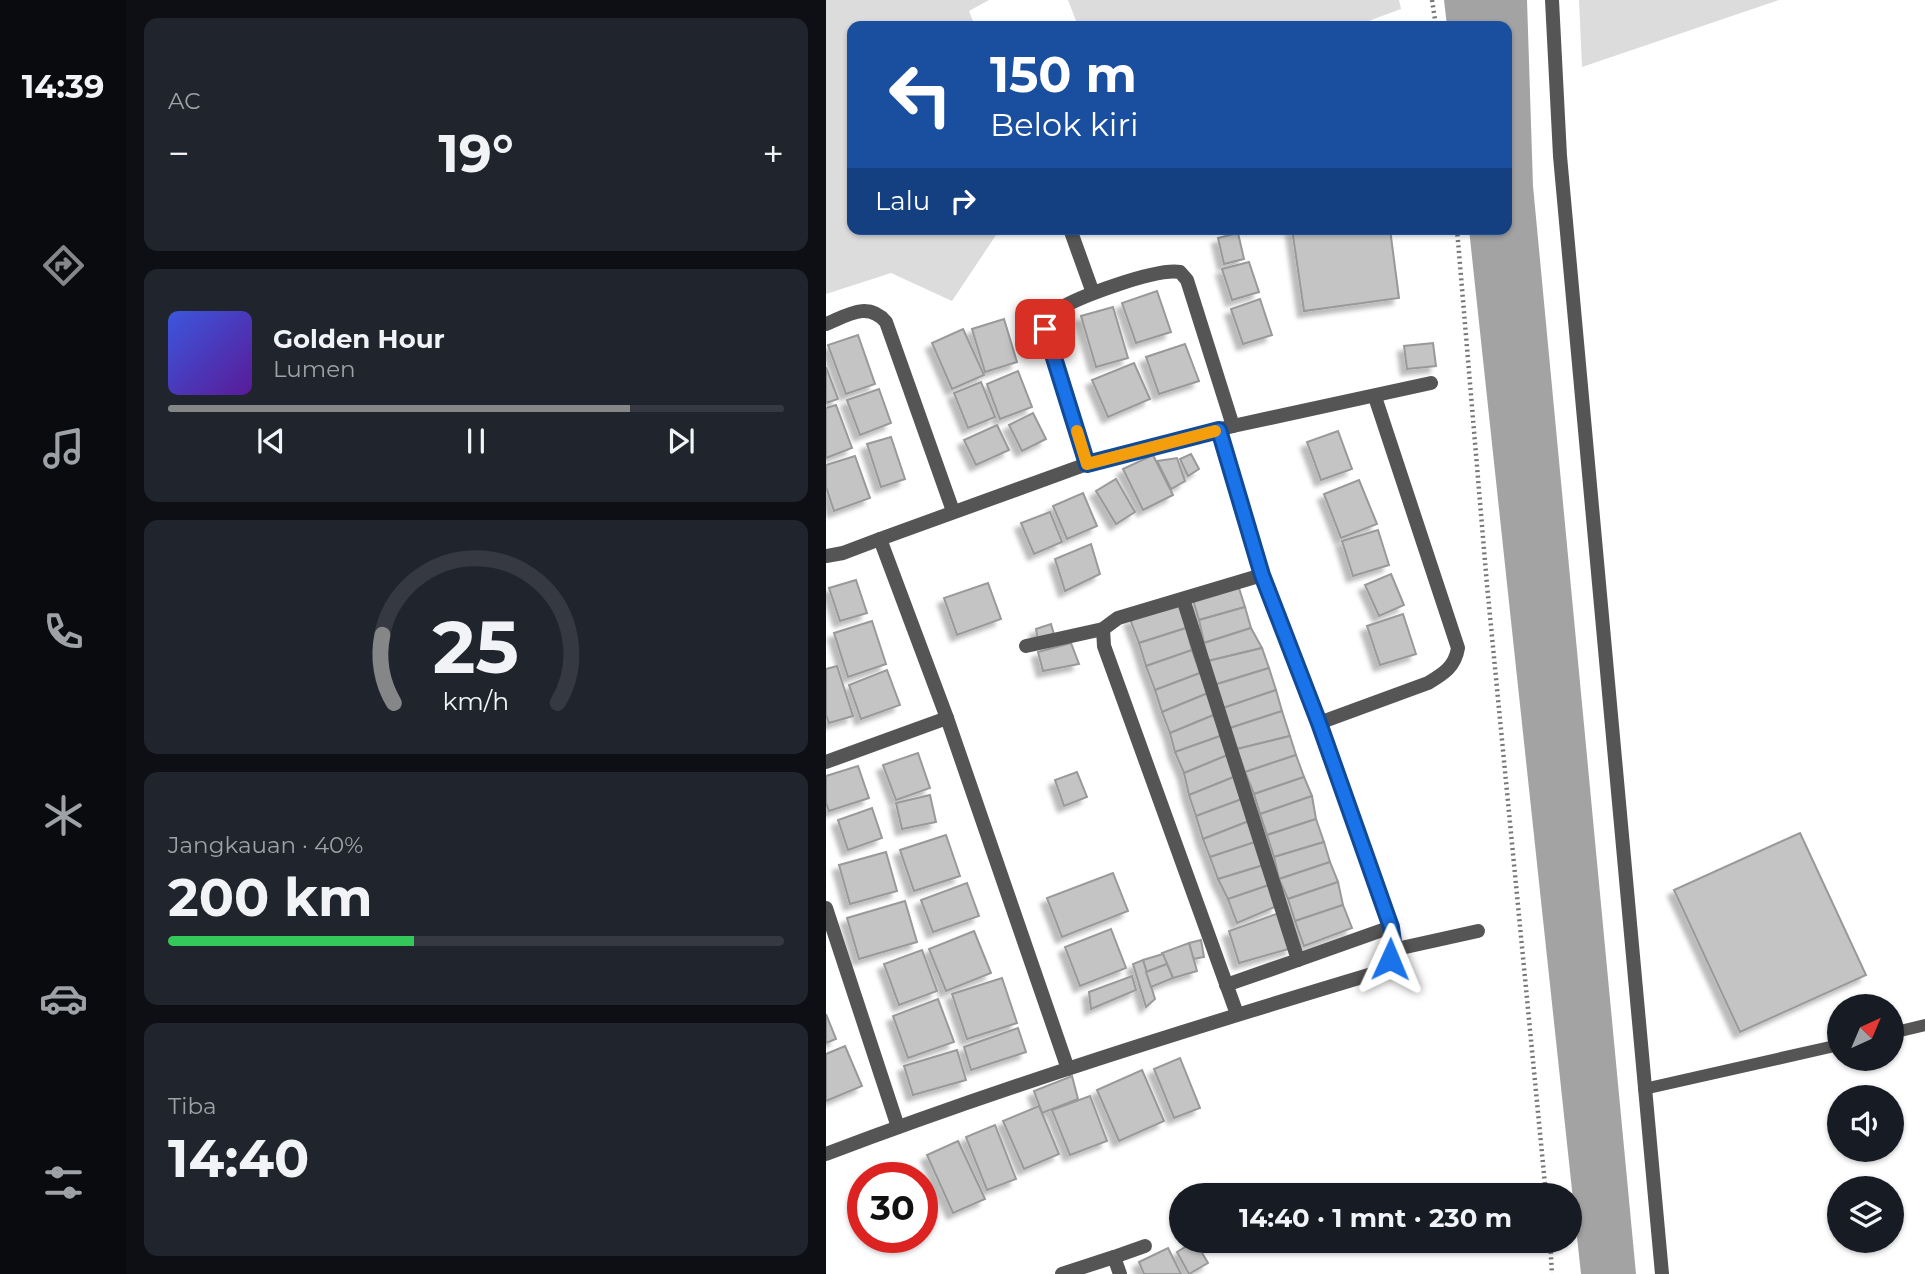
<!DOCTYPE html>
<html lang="id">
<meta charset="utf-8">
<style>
body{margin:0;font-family:Montserrat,sans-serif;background:#20242c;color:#f1f3f6;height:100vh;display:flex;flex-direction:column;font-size:26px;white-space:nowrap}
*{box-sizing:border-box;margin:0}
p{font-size:23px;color:#9ea1a6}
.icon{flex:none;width:38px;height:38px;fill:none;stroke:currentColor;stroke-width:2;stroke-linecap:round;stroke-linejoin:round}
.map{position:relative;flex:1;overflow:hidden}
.side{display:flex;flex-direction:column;gap:18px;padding:18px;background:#0d0f14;width:700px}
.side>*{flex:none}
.banner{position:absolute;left:21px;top:21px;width:665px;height:214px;border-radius:14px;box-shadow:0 2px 5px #0004;background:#1a4fa0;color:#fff;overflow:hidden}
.needle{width:46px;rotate:44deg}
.fabs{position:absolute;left:1001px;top:994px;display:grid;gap:14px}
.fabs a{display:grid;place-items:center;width:77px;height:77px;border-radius:50%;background:#171b24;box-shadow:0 2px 5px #0004;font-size:35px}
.speed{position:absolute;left:21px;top:1162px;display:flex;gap:14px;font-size:35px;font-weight:700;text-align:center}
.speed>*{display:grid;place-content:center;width:91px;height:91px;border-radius:50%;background:#171b24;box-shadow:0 2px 5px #0004;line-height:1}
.speed .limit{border:10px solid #d22;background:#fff;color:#111}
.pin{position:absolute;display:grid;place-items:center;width:60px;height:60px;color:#fff;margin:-30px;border-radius:14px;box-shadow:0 4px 10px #0006}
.me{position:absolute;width:77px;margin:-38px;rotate:1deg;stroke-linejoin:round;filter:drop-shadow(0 0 5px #0008)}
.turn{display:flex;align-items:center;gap:24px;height:147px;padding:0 28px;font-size:32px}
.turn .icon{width:91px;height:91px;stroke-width:2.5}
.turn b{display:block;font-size:49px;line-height:60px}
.then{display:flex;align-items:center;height:66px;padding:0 28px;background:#0003;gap:14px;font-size:26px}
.big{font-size:52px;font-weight:700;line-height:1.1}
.side .tile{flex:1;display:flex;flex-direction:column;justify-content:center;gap:10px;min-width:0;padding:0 24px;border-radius:14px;background:#20242c}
.side .dial{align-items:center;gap:0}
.dial svg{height:182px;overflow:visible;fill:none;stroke:#363941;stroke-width:7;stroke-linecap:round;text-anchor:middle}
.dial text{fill:#f1f3f6;stroke:none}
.song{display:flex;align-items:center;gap:21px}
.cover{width:84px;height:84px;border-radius:10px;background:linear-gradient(135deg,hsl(230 70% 55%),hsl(270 70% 35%))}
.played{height:7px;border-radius:4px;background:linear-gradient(90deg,#858687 75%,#363941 75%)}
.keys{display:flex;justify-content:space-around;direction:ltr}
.heat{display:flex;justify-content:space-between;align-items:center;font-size:38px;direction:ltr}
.charge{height:10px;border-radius:5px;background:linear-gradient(90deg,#34c759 40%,#363941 0)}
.trip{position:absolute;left:343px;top:1183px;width:413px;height:70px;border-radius:35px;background:#171b24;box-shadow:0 2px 5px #0004;font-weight:700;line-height:70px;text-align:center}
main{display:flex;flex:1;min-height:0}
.menu{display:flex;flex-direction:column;width:126px;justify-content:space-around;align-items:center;background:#090b0e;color:#9ea1a6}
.menu .icon{width:49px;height:49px}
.menu .active{color:#858687}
.menu b{font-size:32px;color:#f1f3f6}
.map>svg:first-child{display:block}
.green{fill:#dcdcdc}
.water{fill:#a3a3a3}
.building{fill:#c4c4c4;stroke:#999;stroke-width:2;filter:url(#shadow)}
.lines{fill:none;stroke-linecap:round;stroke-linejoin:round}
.path{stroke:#777;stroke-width:4.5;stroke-dasharray:2 3.5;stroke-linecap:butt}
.service{stroke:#555;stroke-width:12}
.minor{stroke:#555;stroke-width:14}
.route-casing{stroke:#114b97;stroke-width:18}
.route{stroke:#1a73e8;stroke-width:12}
.slow{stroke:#f59e0b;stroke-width:12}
</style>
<main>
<nav class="menu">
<b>14:39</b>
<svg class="icon active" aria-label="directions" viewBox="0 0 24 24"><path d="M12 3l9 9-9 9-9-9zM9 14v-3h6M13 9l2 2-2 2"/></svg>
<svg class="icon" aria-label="music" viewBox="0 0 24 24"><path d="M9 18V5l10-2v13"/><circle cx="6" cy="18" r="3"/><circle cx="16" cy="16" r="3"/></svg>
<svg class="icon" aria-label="phone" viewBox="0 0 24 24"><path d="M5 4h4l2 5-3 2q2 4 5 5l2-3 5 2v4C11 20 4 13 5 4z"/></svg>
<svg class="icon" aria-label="climate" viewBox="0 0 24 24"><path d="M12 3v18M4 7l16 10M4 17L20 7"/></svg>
<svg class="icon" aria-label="car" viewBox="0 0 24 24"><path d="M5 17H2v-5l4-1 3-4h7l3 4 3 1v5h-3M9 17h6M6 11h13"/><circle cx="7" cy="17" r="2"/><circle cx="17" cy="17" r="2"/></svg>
<svg class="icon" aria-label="filters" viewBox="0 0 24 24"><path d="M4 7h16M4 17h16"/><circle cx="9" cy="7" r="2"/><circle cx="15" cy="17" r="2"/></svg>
</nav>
<section class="side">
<div class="tile"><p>AC</p>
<div class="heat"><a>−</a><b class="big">19°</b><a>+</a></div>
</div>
<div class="tile">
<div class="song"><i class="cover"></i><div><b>Golden Hour</b><p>Lumen</p></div></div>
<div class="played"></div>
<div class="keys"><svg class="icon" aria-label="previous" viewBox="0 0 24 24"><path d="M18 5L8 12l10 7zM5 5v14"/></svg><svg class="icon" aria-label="pause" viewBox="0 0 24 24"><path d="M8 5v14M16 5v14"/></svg><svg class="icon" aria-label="next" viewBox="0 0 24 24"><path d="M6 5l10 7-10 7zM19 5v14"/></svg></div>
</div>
<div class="tile dial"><svg viewBox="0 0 100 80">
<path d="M14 69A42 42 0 1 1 86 69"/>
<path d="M14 69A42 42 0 0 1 9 39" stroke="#858687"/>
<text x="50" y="56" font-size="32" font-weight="700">25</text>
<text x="50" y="72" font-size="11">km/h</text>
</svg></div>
<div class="tile"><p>Jangkauan · 40%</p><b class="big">200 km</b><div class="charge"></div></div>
<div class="tile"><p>Tiba</p><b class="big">14:40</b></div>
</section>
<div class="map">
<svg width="1099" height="1274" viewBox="0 0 1099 1274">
<defs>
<filter id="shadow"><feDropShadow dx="-6" dy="6" stdDeviation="2" flood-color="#0004"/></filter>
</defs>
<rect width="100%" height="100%" fill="#fff"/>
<g class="green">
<polygon points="0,0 163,0 143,11 149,26 26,26 26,229 174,229 126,301 65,273 0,294"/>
<polygon points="242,0 573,0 575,9 529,26 252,26"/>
<polygon points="753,0 953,0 756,67"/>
</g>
<polygon class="water" points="618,0 701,0 707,186 810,1274 755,1274 643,229 681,229 681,26 621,26"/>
<g class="building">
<polygon points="466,229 564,229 573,298 478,311"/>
<polygon points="412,233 418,259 398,264 392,238"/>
<polygon points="423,262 433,292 406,300 396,269"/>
<polygon points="331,291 345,332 310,343 296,303"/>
<polygon points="434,299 446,335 417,344 405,309"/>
<polygon points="287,307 302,358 270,367 255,316"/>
<polygon points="178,319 191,362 159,372 146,329"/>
<polygon points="137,329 158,375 126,389 106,343"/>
<polygon points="32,335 49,384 20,394 2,345"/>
<polygon points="607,343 610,366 581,369 578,346"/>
<polygon points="359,344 373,381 333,394 320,357"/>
<polygon points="308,363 324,399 282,417 266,380"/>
<polygon points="0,367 12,399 0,403"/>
<polygon points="192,371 206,407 174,419 161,384"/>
<polygon points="155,382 169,417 142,428 128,393"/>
<polygon points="53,389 65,423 34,435 21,400"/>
<polygon points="10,405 26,448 0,458 0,408"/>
<polygon points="207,413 220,439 196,451 183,425"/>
<polygon points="171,425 183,450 150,465 138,440"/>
<polygon points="512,431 526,469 495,480 481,442"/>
<polygon points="65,437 79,479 55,487 41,444"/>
<polygon points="365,454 373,469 362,476 354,459"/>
<polygon points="327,455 347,495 317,510 297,469"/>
<polygon points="29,456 44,498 8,511 0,487 0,465"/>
<polygon points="351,458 359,481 345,489 331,461"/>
<polygon points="290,479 309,512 290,524 270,491"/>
<polygon points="533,480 551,524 515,538 498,494"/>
<polygon points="257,493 271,526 241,539 227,506"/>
<polygon points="224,512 236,542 208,554 195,523"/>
<polygon points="552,530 563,565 527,576 516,541"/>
<polygon points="265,544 274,574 239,591 229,559"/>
<polygon points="565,574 578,605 553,616 539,585"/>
<polygon points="30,580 41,613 14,621 3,588"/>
<polygon points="162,583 175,619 131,635 118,598"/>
<polygon points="412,585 419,607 373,620 367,600"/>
<polygon points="355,606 360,628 313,643 304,619"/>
<polygon points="419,607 425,628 378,643 373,620"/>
<polygon points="577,614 590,654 554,665 541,626"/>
<polygon points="46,621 60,664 22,677 8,633"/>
<polygon points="225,624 229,638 212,641 210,629"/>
<polygon points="360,628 366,650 320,666 313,643"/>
<polygon points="425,628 436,648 382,661 378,643"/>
<polygon points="245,643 253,664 217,671 212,652"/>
<polygon points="436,648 443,668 388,685 382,661"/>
<polygon points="366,650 374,673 329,690 320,666"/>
<polygon points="11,666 27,716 3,723 0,715 0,669"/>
<polygon points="443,668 450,690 397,708 388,685"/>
<polygon points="61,670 74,705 35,719 23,685"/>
<polygon points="374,673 382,693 336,712 329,690"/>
<polygon points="450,690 456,711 404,728 397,708"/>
<polygon points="382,693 390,714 344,733 336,712"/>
<polygon points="456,711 464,736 411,749 404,728"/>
<polygon points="390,714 397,735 349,752 344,733"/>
<polygon points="397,735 404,754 358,773 349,752"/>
<polygon points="464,736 470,755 419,772 411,749"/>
<polygon points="92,753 104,788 70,800 57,765"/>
<polygon points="404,754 410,776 363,795 358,773"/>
<polygon points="470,755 478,777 428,794 419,772"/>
<polygon points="32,766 43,798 3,811 0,803 0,776"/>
<polygon points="251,772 261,797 238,806 229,780"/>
<polygon points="410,776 416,799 370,816 363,795"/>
<polygon points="478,777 486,796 434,814 428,794"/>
<polygon points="104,795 110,822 76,829 70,803"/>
<polygon points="486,796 490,819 441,835 434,814"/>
<polygon points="416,799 423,821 377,839 370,816"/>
<polygon points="46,808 56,838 22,850 12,820"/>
<polygon points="490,819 498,842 448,857 441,835"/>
<polygon points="423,821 432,841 384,857 377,839"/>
<polygon points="974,833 1040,975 914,1032 848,890"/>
<polygon points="120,835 134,876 88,891 74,850"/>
<polygon points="432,841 438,865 392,879 384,857"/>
<polygon points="498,842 504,862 453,879 448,857"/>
<polygon points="60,852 71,891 24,904 13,865"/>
<polygon points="504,862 512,882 462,899 453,879"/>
<polygon points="438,865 446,884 402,899 392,879"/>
<polygon points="287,873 302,911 236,937 221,898"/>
<polygon points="512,882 517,905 469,921 462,899"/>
<polygon points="141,883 153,916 107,932 95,900"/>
<polygon points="446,884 451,906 411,923 402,899"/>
<polygon points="79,901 91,942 33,959 21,918"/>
<polygon points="517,905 526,928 478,946 469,921"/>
<polygon points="453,913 466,948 413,963 403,931"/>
<polygon points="285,929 300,968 254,986 239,947"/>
<polygon points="148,931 165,973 120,991 103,949"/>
<polygon points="375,940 378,957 367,959 363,943"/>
<polygon points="363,943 371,971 347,978 336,953"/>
<polygon points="96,950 111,991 73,1005 58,964"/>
<polygon points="337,954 341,964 320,972 317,960"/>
<polygon points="317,960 329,999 320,1007 307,964"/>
<polygon points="341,964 347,978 325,987 320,972"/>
<polygon points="306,976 310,990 265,1009 263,992"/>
<polygon points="176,978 191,1023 141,1039 126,994"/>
<polygon points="112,999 128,1042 82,1058 67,1016"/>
<polygon points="0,1014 10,1039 0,1043"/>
<polygon points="192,1028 200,1052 145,1070 138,1047"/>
<polygon points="19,1046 36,1086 0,1101 0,1054"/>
<polygon points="131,1050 140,1080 87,1095 78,1066"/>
<polygon points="354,1058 374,1108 348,1118 328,1069"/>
<polygon points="316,1070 338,1121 293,1141 271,1090"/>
<polygon points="246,1076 252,1099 216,1113 208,1091"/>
<polygon points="264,1096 281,1141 244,1155 226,1110"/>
<polygon points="213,1106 233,1154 198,1169 177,1121"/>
<polygon points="169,1125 190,1179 161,1190 140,1137"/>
<polygon points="132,1141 159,1199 127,1213 101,1155"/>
<polygon points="369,1241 382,1263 363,1274 351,1252"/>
<polygon points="342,1248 355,1274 318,1274 313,1262"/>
</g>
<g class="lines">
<g class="path">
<polyline points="606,0 610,26"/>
<polyline points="631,229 661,585 720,1195"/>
<polyline points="724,1241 726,1274"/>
</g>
<g class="service">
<polyline points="1066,1033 1099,1025"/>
<polyline points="818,1089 1013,1045"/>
</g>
<g class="minor">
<polyline points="726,0 734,156 836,1274"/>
<polyline points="244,229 267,293"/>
<path d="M0,324C22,315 42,301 60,322L127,511"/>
<path d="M261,464L220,329C221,321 222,316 230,311C251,297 330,268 354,272L361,280L407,426"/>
<polyline points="0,556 17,553 54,539"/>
<polyline points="357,599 472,960 565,927"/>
<polyline points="277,629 278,646 411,1014"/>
<polyline points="200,646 277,629 292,618 436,575"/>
<path d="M493,723L602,683C617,674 629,667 632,648L549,397"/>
<polyline points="0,762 121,718"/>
<polyline points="0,908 72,1127"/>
<polyline points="566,950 652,931"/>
<polyline points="400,985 472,960"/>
<polyline points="242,1069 121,718 54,539 261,464 407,426 605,383"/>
<path d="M0,1154C179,1086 363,1029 546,974C568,962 568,950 565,927L493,723L436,575L393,430"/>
<polyline points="288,1257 319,1246"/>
<polyline points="236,1274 288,1257 294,1274"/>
</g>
</g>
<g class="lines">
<g class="route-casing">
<polyline id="route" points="219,329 261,464 393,430 436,575 493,723 565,927 567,942 564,959"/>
</g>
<use href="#route" class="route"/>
<polyline class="slow" points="251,431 261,464 389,431"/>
</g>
</svg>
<div class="fabs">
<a><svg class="needle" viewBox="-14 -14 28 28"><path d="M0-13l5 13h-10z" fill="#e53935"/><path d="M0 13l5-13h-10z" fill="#9ea1a6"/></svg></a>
<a><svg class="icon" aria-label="sound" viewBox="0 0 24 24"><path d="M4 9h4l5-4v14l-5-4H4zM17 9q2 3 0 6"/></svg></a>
<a><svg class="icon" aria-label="layers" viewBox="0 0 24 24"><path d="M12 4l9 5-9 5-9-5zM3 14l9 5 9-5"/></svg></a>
</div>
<div class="speed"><div class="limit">30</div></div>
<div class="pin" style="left:219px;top:329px;background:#d93025"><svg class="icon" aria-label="arrive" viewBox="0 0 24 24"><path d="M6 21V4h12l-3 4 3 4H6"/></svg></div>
<svg class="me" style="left:564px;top:959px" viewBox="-20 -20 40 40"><path d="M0-17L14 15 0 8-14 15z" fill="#1a73e8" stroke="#fff" stroke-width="4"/></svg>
<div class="trip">14:40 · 1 mnt · 230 m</div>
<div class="banner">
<div class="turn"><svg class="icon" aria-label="left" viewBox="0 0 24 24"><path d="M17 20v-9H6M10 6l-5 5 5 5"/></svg><div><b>150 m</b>Belok kiri</div></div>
<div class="then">Lalu<svg class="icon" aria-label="right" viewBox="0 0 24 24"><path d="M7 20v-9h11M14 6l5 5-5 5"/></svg></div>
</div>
</div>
</main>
